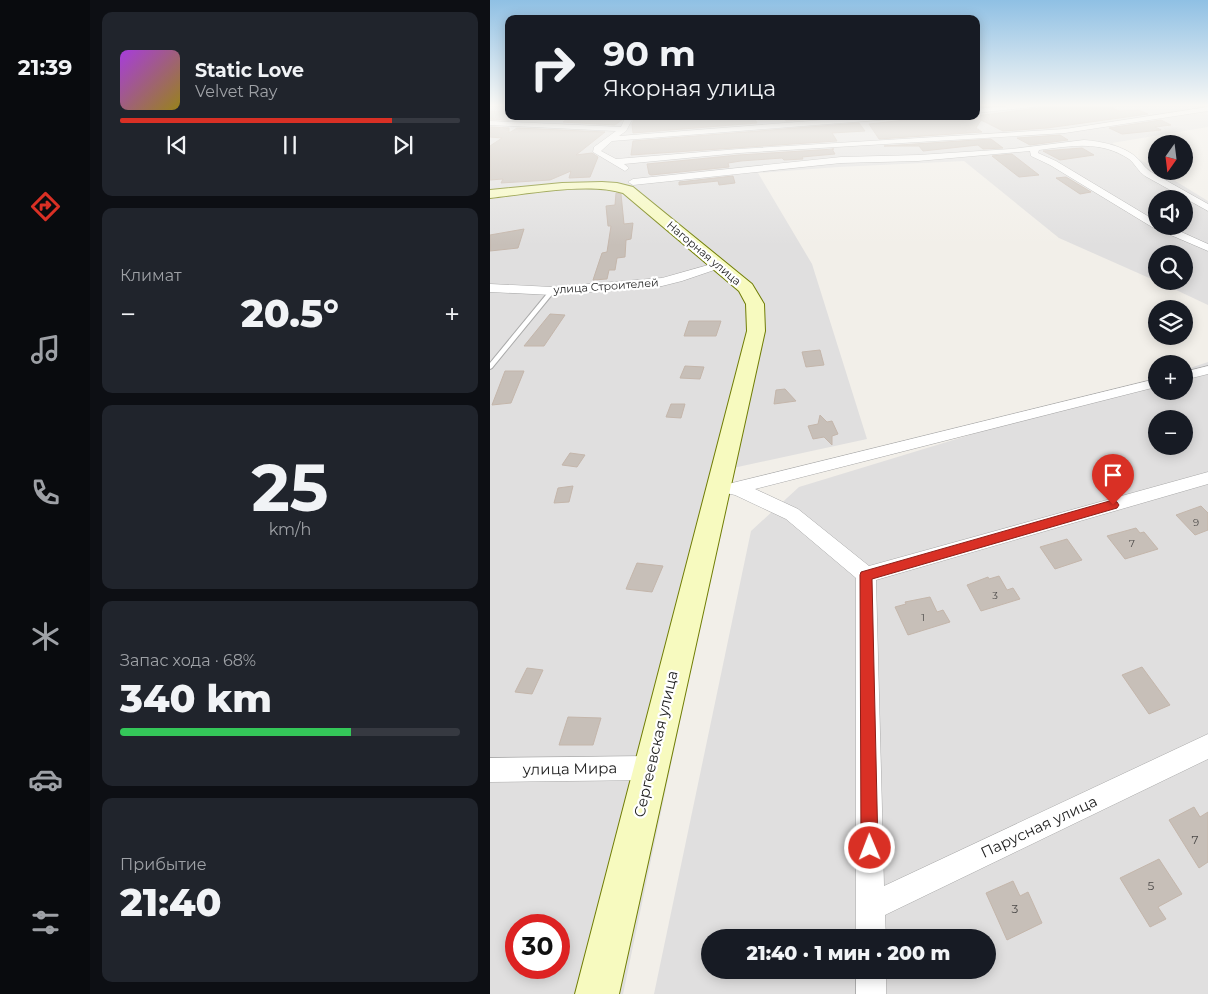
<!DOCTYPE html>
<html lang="ru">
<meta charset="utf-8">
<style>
body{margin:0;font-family:Montserrat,sans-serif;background:#20242c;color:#f1f3f6;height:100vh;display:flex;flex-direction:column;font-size:19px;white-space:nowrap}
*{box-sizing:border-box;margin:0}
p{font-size:16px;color:#9ea1a6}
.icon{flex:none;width:28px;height:28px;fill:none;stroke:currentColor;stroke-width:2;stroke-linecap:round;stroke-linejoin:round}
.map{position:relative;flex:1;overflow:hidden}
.side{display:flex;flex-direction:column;gap:12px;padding:12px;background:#0d0f14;width:400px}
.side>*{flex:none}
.banner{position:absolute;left:15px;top:15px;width:475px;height:105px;border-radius:10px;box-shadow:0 2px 12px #0003;background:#171b24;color:#f1f3f6;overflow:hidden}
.needle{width:32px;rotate:194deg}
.controls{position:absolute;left:658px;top:135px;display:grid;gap:10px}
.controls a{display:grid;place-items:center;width:45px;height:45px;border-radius:50%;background:#171b24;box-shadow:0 2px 12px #0003;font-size:25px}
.speed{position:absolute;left:15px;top:914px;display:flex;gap:10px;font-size:25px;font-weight:700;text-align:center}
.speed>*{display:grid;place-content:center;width:65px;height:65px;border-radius:50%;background:#171b24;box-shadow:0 2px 12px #0003;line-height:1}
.speed .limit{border:8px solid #d22;background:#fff;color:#111}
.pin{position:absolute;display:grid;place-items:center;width:42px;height:42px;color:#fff;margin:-51px -21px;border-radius:50% 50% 50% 0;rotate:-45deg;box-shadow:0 0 5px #0007}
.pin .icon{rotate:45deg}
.me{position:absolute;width:55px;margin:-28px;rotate:359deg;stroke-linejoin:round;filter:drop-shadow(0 0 4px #0008)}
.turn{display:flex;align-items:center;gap:18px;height:105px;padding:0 15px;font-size:22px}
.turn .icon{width:65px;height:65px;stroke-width:2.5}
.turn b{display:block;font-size:35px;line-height:42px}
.big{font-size:38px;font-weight:800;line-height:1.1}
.side .card{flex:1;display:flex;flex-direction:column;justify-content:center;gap:8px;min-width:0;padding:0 18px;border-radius:10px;background:#20242c}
.side .dial{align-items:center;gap:0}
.dial b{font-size:65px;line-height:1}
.song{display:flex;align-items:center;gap:15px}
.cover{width:60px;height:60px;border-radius:8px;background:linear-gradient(135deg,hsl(280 70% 55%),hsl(50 70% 35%))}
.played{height:5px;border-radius:2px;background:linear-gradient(90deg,#d93025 80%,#363941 80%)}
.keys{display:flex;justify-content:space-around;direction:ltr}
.heat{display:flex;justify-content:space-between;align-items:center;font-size:28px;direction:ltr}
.charge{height:8px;border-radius:4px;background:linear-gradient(90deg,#34c759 68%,#363941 0)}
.trip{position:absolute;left:211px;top:929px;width:295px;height:50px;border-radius:25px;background:#171b24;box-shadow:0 2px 12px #0003;font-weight:800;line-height:50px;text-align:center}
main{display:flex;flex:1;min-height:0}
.menu{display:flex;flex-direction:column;width:90px;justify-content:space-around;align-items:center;background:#090b0e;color:#9ea1a6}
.menu .icon{width:35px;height:35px}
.menu .active{color:#d93025}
.menu b{font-size:22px;color:#f1f3f6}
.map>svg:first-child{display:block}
.residential{fill:#e0dfdf;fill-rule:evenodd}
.building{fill:#c7bfb8;stroke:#c4b6ab}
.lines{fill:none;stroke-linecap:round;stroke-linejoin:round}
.lane-casing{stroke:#a9a9a9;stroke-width:2}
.street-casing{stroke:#a9a9a9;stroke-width:1}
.secondary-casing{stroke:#707d05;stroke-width:2}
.lane{fill:#fff;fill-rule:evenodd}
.street{fill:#fff;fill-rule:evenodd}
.secondary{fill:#f7fabf;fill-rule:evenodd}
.route{fill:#d93025;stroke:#8d1f18}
.labels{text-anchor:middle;stroke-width:4.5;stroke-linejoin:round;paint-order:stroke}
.number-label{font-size:10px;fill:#4b4948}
.far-street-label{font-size:11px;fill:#222;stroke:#fff}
.near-number-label{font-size:12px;fill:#4b4948}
.near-street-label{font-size:15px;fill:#222;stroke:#fff}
</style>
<main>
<nav class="menu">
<b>21:39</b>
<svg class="icon active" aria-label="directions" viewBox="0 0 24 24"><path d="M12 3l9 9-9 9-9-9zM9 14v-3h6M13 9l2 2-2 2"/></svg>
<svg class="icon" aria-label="music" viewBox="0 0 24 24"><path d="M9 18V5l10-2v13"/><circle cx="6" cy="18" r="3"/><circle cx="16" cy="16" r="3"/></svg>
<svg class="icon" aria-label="phone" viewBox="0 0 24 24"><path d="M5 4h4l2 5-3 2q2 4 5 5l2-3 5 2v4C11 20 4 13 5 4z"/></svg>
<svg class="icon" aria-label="climate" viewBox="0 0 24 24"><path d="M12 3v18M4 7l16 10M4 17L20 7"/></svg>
<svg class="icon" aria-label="car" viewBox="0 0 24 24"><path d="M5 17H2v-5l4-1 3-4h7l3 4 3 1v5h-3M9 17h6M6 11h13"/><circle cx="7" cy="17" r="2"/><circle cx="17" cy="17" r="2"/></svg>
<svg class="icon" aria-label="filters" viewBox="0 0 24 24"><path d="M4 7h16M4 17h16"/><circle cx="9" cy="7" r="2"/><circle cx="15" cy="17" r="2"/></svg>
</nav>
<section class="side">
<div class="card">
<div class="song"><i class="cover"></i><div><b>Static Love</b><p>Velvet Ray</p></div></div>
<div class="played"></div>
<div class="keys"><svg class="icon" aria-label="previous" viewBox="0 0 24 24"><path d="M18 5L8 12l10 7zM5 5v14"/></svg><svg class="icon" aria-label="pause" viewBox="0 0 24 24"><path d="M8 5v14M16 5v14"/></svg><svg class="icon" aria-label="next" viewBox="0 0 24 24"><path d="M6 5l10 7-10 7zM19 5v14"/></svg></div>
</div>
<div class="card"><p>Климат</p>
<div class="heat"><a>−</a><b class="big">20.5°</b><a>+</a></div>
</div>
<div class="card dial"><b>25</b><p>km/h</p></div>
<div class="card"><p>Запас хода · 68%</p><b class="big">340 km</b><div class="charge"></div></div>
<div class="card"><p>Прибытие</p><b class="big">21:40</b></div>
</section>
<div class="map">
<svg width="718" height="994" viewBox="0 0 718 994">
<rect width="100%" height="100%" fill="#f2efe9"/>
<g class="residential">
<path d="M0,105H19V116H486V105H718V127L622,143L666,169V171H669L718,201V305L667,281H694V254H666V281L569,238L474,161L348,167L268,173L322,264L377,439L243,468L133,994H0ZM666,199H694V226H666ZM26,925H69V968H26Z"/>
<path d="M718,362V994H164L261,531L309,487L666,378V391H694V370ZM666,419H694V446H666ZM220,938H498V970H220Z"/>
</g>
<g class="building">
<polygon points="571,105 617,105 629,111 648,110 658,114 557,128 513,131 491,120 486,128 492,132 389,139 379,124 416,120 486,116"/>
<polygon points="0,111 19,111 19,120 0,119"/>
<polygon points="161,116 263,116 267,123 143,133 142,124 145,118"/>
<polygon points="294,116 341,117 357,116 296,121"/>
<polygon points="77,119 117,120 133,119 125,125 73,122"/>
<polygon points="671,120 681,125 665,127 671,130 632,134 619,128"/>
<polygon points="369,123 375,131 342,133 347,141 141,155 143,141"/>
<polygon points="0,127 19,128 19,133 27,128 115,132 86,155 102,153 108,157 100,177 79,178 81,171 60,180 11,183 13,179 0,180 0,146 12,138 0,137"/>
<polygon points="570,135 578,140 540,145 527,138"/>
<polygon points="501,139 513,148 493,149 488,145 433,151 429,146 394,146"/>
<polygon points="592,148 604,155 570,160 553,151"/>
<polygon points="342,149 345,154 312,157 313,159 294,160 292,158 251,161 238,163 239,167 161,175 159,174 157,164 249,155 344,149"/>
<polygon points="522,154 549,175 529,177 502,156"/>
<polygon points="243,176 245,183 229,185 228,181 189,185 189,182"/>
<polygon points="576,177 601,192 590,194 566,178"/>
<polygon points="126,193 131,194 134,224 143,223 141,239 136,240 135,257 127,258 125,270 119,270 117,279 103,280 112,253 117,252 121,226 118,226 116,206 125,205"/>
<polygon points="34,229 28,248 0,251 0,235"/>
<polygon points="60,314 75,315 54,346 34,346"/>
<polygon points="199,321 231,321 226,336 194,336"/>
<polygon points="330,350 334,365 316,367 312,352"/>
<polygon points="195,366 214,367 210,379 190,378"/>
<polygon points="15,371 34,371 21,403 2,405"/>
<polygon points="295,389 306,401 284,404 286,390"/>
<polygon points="181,404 195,404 191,418 176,417"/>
<polygon points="330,415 337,422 342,421 348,434 342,436 342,445 334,437 323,439 318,426 328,424"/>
<polygon points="80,453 95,455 87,467 72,465"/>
<polygon points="83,486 79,502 64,503 68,488"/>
<polygon points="711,506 718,513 718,530 705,535 686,515"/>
<polygon points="646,528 650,533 654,532 668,549 635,559 617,536"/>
<polygon points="577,539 592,560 565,569 550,547"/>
<polygon points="147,563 173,566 162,592 136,589"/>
<polygon points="509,576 517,590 523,588 530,599 491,611 477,585 498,577 499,579"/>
<polygon points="440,597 447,612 453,610 460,622 418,635 405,607 416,604 415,602"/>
<polygon points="652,667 680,705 659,714 632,675"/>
<polygon points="37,668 53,670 42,694 25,692"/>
<polygon points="78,717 111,718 103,745 69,745"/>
<polygon points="704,807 710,817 718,812 718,862 709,868 679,820"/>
<polygon points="669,859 692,894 668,907 676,919 660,927 630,878"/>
<polygon points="523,881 530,896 538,892 552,923 517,940 496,893"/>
</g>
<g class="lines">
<g class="lane-casing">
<polygon id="lane" points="60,290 65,291 2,368 0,369 0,363"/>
</g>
<g class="street-casing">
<g id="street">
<polygon points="528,105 561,105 486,113 486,109"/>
<polygon points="718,107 718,111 575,133 249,153 134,164 139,168 135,171 103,152 104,147 126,131 0,125 0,121 131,127 136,116 144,116 136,131 129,136 384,116 418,116 415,118 122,141 111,151 126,159 249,149 575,129"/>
<path d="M594,140C610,141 635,146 647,158C652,163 655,168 661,172L718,204V211L655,176C648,171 645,164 639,159C610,140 581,146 549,150L548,153L566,161L666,221V226H678L718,244V251L662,227L560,165L541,156L540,151L428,161L351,163L143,185L138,182L143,179L351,157L428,155L521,149Z"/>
<polygon points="229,262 233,263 235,265 233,267 192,281 172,286 62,295 0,292 0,284 62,287 172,278"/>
<polygon points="718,366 718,374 694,380 694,372"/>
<polygon points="666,379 666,387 265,489 308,509 379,566 718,472 718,484 386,580 394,886 718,734 718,759 395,915 396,938 366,938 366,578 296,519 245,495 236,493 233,489 236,485 242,483"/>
<polygon points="160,756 169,759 172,768 169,777 160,780 0,782 0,758"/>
<rect x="366" y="970" width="30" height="24"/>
</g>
</g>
<g class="secondary-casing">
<path id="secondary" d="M112,182L127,183L143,187L262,284L274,304L275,331L129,994H85L257,331L256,304L249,291L133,193C98,182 38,194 0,198V190L72,183Z"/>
</g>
<use href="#lane" class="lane"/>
<use href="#street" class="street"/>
<use href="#secondary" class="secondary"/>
</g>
<linearGradient id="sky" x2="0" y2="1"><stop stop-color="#8fc0e4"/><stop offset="0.43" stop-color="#f9f8f5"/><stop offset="1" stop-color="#f9f8f5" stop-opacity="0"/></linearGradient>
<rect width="718" height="245" fill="url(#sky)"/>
<polygon class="route" points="623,500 627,502 629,505 627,508 382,579 388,848 386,854 380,857 373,854 371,848 370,575 371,572"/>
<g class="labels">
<g class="number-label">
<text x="706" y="526">9</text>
<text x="642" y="547">7</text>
<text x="505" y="599">3</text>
<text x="433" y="621">1</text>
</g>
<g class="far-street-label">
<text transform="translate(214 253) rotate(40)" y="4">Нагорная улица</text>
<text transform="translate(116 286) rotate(-4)" y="4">улица Строителей</text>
</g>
<g class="near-number-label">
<text x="705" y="844">7</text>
<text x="661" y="890">5</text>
<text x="525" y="913">3</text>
</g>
<g class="near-street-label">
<text transform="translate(166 744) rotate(-77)" y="5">Сергеевская улица</text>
<text transform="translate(80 769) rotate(-1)" y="5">улица Мира</text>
<text transform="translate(549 827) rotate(-25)" y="5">Парусная улица</text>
</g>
</g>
</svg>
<div class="controls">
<a><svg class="needle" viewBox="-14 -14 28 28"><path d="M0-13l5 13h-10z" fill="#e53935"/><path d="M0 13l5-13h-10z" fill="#9ea1a6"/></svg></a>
<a><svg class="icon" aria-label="sound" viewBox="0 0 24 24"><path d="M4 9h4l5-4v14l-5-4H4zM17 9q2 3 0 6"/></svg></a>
<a><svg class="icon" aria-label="search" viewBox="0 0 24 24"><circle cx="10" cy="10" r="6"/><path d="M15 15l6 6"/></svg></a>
<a><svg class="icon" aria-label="layers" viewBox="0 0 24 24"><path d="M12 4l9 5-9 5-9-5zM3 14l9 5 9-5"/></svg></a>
<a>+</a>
<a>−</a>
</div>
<div class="speed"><div class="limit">30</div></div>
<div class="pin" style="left:623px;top:505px;background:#d93025"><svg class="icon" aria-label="arrive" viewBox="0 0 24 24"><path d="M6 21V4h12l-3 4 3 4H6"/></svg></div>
<svg class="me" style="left:380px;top:848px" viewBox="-20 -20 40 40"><circle r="17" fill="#d93025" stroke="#fff" stroke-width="3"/><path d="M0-11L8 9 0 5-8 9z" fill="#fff"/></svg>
<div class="trip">21:40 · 1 мин · 200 m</div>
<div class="banner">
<div class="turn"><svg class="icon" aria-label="right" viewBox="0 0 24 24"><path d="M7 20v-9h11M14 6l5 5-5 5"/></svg><div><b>90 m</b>Якорная улица</div></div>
</div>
</div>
</main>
